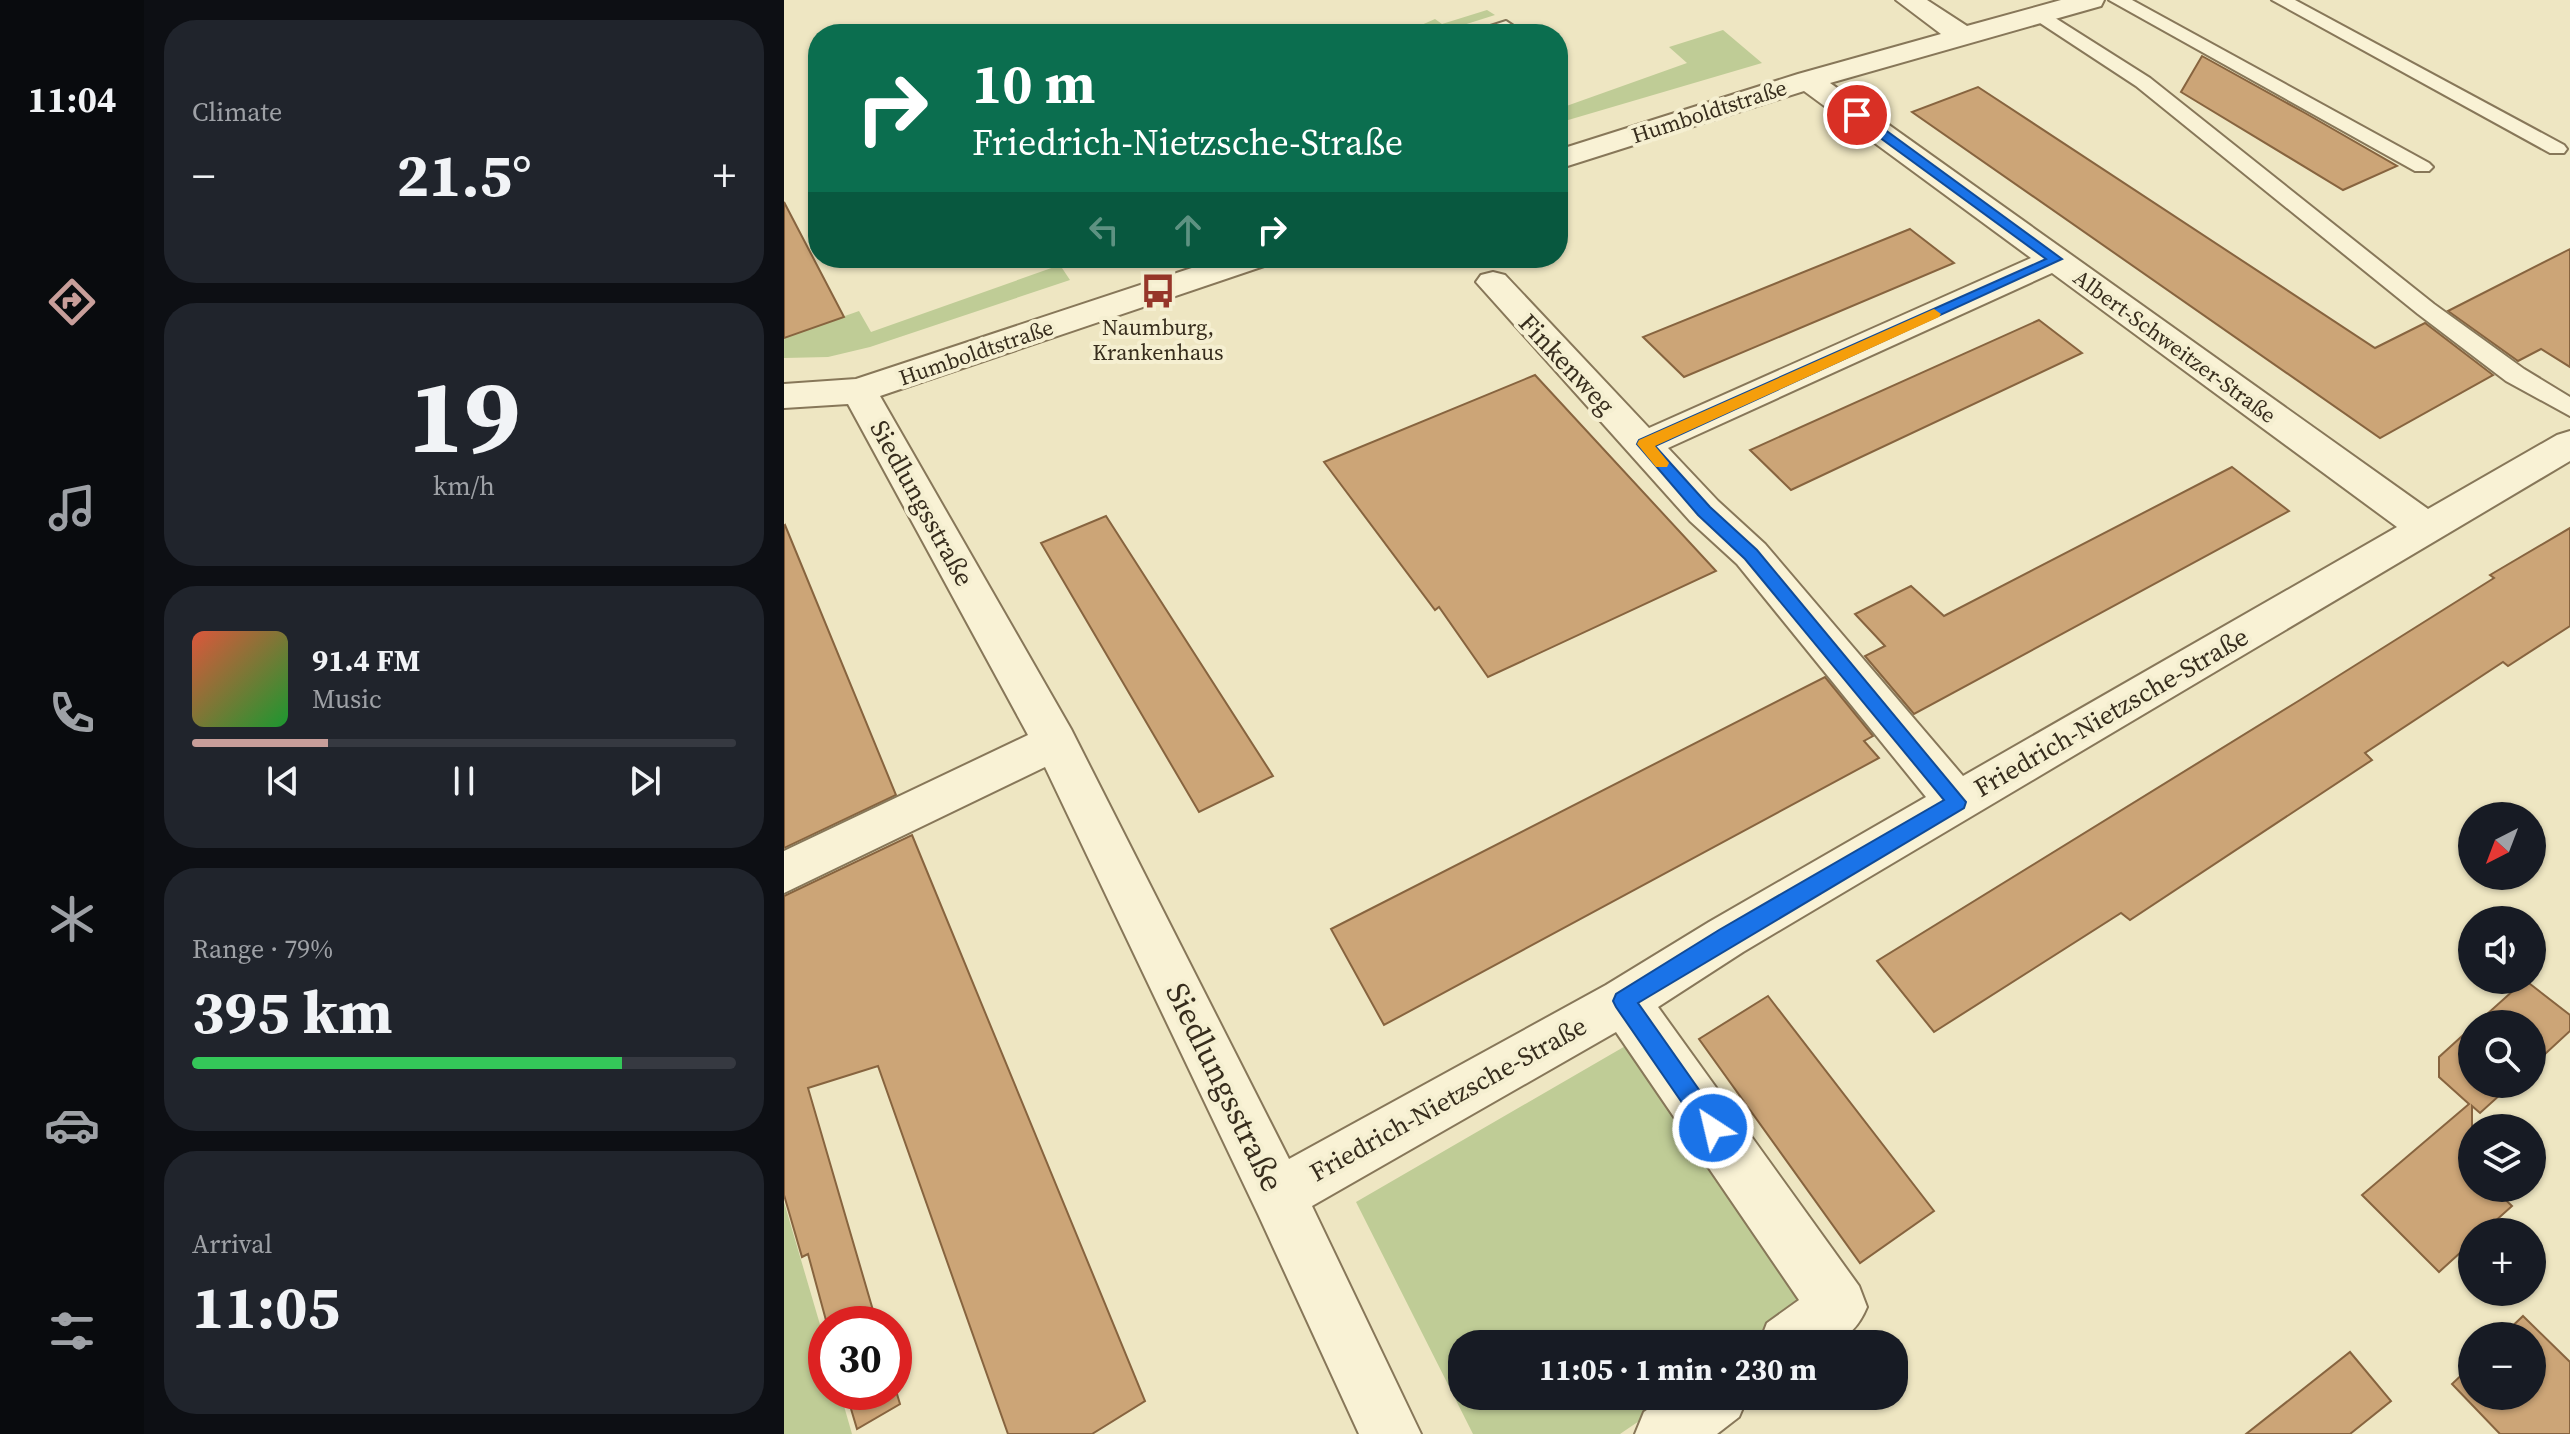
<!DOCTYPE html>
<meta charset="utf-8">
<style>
body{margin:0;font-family:"Source Serif 4",serif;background:#20242c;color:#f1f3f6;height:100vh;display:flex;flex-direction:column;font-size:30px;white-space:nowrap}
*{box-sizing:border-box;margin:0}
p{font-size:26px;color:#9ea1a6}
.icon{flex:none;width:44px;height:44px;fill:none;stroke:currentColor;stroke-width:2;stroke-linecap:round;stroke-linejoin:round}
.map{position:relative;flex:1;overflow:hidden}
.side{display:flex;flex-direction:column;gap:20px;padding:20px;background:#0d0f14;width:640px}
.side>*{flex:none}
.top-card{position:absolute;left:24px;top:24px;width:760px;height:244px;border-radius:32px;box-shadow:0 2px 6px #0004;background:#0b6e4f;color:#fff;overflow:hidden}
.needle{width:52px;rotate:222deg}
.fabs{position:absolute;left:1674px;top:802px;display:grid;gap:16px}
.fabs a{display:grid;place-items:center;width:88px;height:88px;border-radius:50%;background:#171b24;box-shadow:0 2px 6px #0004;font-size:40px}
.speed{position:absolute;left:24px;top:1306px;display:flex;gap:16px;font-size:40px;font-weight:700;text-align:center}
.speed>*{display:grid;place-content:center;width:104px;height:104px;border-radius:50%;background:#171b24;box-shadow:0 2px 6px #0004;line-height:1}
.speed .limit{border:12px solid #d22;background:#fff;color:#111}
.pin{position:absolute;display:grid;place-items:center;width:68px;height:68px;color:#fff;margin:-34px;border:4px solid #fff;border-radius:50%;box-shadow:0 2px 8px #0007}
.me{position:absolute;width:88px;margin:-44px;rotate:325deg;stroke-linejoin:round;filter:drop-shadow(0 0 6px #0008)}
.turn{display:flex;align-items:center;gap:28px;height:168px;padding:0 32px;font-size:36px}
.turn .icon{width:104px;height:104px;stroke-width:2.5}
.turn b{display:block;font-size:56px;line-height:68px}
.lanes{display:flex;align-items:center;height:76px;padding:0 32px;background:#0003;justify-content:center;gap:40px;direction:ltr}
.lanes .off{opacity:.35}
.big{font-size:60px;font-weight:700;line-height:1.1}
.side .tile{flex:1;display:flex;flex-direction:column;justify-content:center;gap:12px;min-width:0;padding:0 28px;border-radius:32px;background:#20242c}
.side .dial{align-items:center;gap:0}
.dial b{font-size:104px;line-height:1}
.song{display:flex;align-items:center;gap:24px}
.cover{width:96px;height:96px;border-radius:12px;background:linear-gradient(135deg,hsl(10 70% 55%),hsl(130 70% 35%))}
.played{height:8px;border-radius:4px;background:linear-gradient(90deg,#c89e9a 25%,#363941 25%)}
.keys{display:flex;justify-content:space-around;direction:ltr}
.heat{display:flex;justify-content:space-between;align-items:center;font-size:44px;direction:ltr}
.charge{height:12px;border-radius:6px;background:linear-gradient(90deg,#34c759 79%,#363941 0)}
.trip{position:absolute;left:664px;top:1330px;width:460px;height:80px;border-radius:32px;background:#171b24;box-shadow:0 2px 6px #0004;font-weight:700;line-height:80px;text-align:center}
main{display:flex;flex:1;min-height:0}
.tabs{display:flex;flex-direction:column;width:144px;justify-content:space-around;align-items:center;background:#090b0e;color:#9ea1a6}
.tabs .icon{width:56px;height:56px}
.tabs .on{color:#c89e9a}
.tabs b{font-size:36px;color:#f1f3f6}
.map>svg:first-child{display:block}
.green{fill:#bfcc96}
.building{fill:#cca577;stroke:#87643f;stroke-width:2}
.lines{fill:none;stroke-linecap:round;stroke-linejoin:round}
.service-casing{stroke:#877759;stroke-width:4}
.minor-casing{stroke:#877759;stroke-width:4}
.service{fill:#f9f2d5;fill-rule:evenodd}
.minor{fill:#f9f2d5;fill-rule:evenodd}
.route{fill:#1a73e8;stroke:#114b97;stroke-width:2}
.slow{fill:#f59e0b}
.labels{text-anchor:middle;stroke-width:8;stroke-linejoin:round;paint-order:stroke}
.far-street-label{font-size:22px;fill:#372d1d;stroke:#f5efd1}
.far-poi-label{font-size:22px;fill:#372d1d;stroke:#f5efd1}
.street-label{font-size:26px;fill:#372d1d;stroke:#f5efd1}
.near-street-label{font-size:32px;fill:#372d1d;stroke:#f5efd1}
</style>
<main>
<nav class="tabs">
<b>11:04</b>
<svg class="icon on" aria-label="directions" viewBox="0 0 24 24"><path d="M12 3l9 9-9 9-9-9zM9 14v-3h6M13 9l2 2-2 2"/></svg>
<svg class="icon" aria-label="music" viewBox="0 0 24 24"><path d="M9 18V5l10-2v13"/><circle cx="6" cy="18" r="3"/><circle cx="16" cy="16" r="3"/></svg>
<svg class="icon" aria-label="phone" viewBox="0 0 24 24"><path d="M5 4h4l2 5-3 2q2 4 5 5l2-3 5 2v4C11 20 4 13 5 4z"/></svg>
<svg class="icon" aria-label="climate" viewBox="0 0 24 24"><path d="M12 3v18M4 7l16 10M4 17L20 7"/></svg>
<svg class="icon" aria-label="car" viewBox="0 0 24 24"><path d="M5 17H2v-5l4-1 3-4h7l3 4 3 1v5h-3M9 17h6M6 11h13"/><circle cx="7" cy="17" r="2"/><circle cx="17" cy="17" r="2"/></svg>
<svg class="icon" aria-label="filters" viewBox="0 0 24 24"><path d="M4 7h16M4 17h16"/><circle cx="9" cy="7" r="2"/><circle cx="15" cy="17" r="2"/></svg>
</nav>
<section class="side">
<div class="tile"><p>Climate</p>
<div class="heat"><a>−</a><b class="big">21.5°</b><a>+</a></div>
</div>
<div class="tile dial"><b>19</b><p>km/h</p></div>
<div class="tile">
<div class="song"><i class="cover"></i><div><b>91.4 FM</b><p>Music</p></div></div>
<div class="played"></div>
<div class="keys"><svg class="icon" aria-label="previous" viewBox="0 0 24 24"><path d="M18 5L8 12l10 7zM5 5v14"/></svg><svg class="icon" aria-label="pause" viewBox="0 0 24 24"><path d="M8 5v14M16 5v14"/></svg><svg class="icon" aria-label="next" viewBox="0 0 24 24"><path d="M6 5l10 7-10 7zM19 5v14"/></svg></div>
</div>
<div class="tile"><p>Range · 79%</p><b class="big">395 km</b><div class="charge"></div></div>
<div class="tile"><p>Arrival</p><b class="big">11:05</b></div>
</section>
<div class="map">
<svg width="1786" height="1434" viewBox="0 0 1786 1434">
<rect width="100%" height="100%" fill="#eee6c2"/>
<g class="green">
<polygon points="703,10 711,15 651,34 617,34 651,19 658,24"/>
<polygon points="939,30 978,63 774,123 774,109 903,63 885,47"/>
<polygon points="276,265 286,280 86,347 44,357 0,358 0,322 7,335 75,311 87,332"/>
<polygon points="850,1041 1027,1303 967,1344 678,1344 678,1396 892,1396 836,1434 689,1434 572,1202"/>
<polygon points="0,1202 42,1345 42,1392 56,1392 68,1434 0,1434"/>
</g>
<g class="building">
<polygon points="1418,56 1521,113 1613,166 1559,190 1397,92"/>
<polygon points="1194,87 1591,348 1641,323 1709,375 1596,438 1128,112"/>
<polygon points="0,202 60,317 0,338"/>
<polygon points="1126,229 1170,263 900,377 859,337"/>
<polygon points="1786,249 1786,367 1757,349 1734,361 1664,311"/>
<polygon points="1255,320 1298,353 1007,490 966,450"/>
<polygon points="751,375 932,571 704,677 655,607 651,610 540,462"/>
<polygon points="1448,467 1505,511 1130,714 1081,656 1101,646 1071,614 1127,586 1160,616"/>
<polygon points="322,516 489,776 415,812 257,543"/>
<polygon points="1,525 112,795 0,848 0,526"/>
<polygon points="1786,528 1786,626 1724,666 1719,662 1581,753 1588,760 1346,920 1337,913 1150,1032 1093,961 1516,700 1710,578 1706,575"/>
<polygon points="1041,677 1089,736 1080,741 1095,758 600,1025 547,929"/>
<polygon points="128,835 361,1401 308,1434 224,1434 94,1066 24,1088 93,1324 43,1324 24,1254 18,1257 0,1195 0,896"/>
<polygon points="1741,980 1786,1015 1786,1031 1748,1066 1748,1024 1692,1024"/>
<polygon points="984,996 1150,1211 1076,1263 915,1039"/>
<polygon points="1688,1027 1688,1084 1728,1084 1696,1113 1688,1106 1688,1188 1709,1188 1728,1206 1699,1232 1688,1232 1688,1242 1655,1272 1578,1195 1685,1104 1655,1077 1655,1057"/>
<polygon points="1739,1316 1786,1362 1786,1434 1716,1434 1668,1384 1688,1365 1688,1396 1748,1396 1748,1336 1718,1336"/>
<polygon points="1566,1352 1607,1401 1566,1434 1462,1434"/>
<polygon points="110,1384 116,1404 73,1429 62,1392 110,1392"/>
</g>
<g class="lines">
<g class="service-casing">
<g id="service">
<polygon points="1325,0 1348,0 1645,163 1649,167 1645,171 1631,171"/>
<polygon points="1488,0 1511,0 1780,145 1783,149 1780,153 1766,153"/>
<polygon points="1257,9 1366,78 1650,304 1740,369 1786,397 1786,416 1722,381 1634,314 1352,86 1250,19 1248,15"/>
<polygon points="722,21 731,27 729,31 692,34 694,30"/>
</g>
</g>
<g class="minor-casing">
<g id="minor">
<path d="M1112,0H1143L1183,26L1277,0H1320L1317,6L1046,83L1644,509L1773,435L1786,431V461L959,952L874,1007L1075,1286L1083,1307C1062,1358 1022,1344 975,1344L983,1323L1015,1300L832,1032L528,1206L637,1434H575L474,1214L261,767L0,893V851L244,735L64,404L0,408V384L72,379L438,258H488L483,265L96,396L287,729L505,1159L822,985L925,922L1142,797L953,564L906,521L692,282L697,275L709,272L721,275L865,428L1247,258L1020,91L774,169V150L1014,74L1157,34ZM1268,273L1613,527L1179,776L981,544L934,501L884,448Z"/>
<polygon points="883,1396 964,1396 955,1417 933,1434 851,1434 860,1412"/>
</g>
</g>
<use href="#service" class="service"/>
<use href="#minor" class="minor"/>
</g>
<polygon class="route" points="1069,113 1078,113 1278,259 871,446 926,507 973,550 1182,802 1180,808 854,1003 937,1121 940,1128 937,1136 929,1139 921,1136 832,1007 829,1001 832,994 935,930 1160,800 961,559 914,515 853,444 855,440 1262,259 1069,118"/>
<polygon class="slow" points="1150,309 1157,314 1155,317 871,446 885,463 883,467 872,467 853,444 855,440"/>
<defs>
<g id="bus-bare" transform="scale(2.76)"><path d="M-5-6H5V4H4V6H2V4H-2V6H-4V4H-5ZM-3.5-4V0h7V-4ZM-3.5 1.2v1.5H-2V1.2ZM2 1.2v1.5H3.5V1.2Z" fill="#963629" stroke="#f5efd1" stroke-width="2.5" paint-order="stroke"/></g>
</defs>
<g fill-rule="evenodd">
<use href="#bus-bare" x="374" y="291"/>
</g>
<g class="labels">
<g class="far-street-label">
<text transform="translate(925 111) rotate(-18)" y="8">Humboldtstraße</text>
<text transform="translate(1391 346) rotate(36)" y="8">Albert-Schweitzer-Straße</text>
<text transform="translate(192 352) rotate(-19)" y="8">Humboldtstraße</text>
</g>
<g class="far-poi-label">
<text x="374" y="335">Naumburg,<tspan x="374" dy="25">Krankenhaus</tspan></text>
</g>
<g class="street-label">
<text transform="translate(783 364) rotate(47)" y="9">Finkenweg</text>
<text transform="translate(138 503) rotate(61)" y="9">Siedlungsstraße</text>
<text transform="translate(1327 712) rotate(-30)" y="9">Friedrich-Nietzsche-Straße</text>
<text transform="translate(664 1099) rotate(-29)" y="9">Friedrich-Nietzsche-Straße</text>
</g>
<g class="near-street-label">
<text transform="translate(441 1087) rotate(64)" y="11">Siedlungsstraße</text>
</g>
</g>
</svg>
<div class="fabs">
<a><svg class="needle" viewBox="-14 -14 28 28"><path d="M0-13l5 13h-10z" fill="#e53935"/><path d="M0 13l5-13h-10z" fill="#9ea1a6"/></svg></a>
<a><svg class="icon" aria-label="sound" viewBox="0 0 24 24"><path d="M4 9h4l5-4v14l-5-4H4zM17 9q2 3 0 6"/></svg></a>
<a><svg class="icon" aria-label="search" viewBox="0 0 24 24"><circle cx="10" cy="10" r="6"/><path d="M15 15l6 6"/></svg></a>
<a><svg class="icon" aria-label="layers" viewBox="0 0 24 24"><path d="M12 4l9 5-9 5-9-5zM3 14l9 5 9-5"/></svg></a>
<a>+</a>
<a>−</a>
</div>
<div class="speed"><div class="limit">30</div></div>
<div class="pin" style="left:1073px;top:115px;background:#d93025"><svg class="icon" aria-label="arrive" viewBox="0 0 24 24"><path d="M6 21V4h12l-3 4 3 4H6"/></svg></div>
<svg class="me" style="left:929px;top:1128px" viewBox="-20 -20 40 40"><circle r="17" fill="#1a73e8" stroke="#fff" stroke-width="3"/><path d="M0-11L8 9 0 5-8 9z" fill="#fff"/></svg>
<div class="trip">11:05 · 1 min · 230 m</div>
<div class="top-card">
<div class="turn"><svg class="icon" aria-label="right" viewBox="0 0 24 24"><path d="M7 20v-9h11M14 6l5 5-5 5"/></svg><div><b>10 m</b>Friedrich-Nietzsche-Straße</div></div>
<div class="lanes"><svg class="icon off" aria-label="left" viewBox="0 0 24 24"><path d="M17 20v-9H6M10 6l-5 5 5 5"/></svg><svg class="icon off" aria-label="ahead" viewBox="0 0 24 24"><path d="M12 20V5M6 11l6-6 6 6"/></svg><svg class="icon" aria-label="right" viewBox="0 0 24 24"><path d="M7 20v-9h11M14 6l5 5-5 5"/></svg></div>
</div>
</div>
</main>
